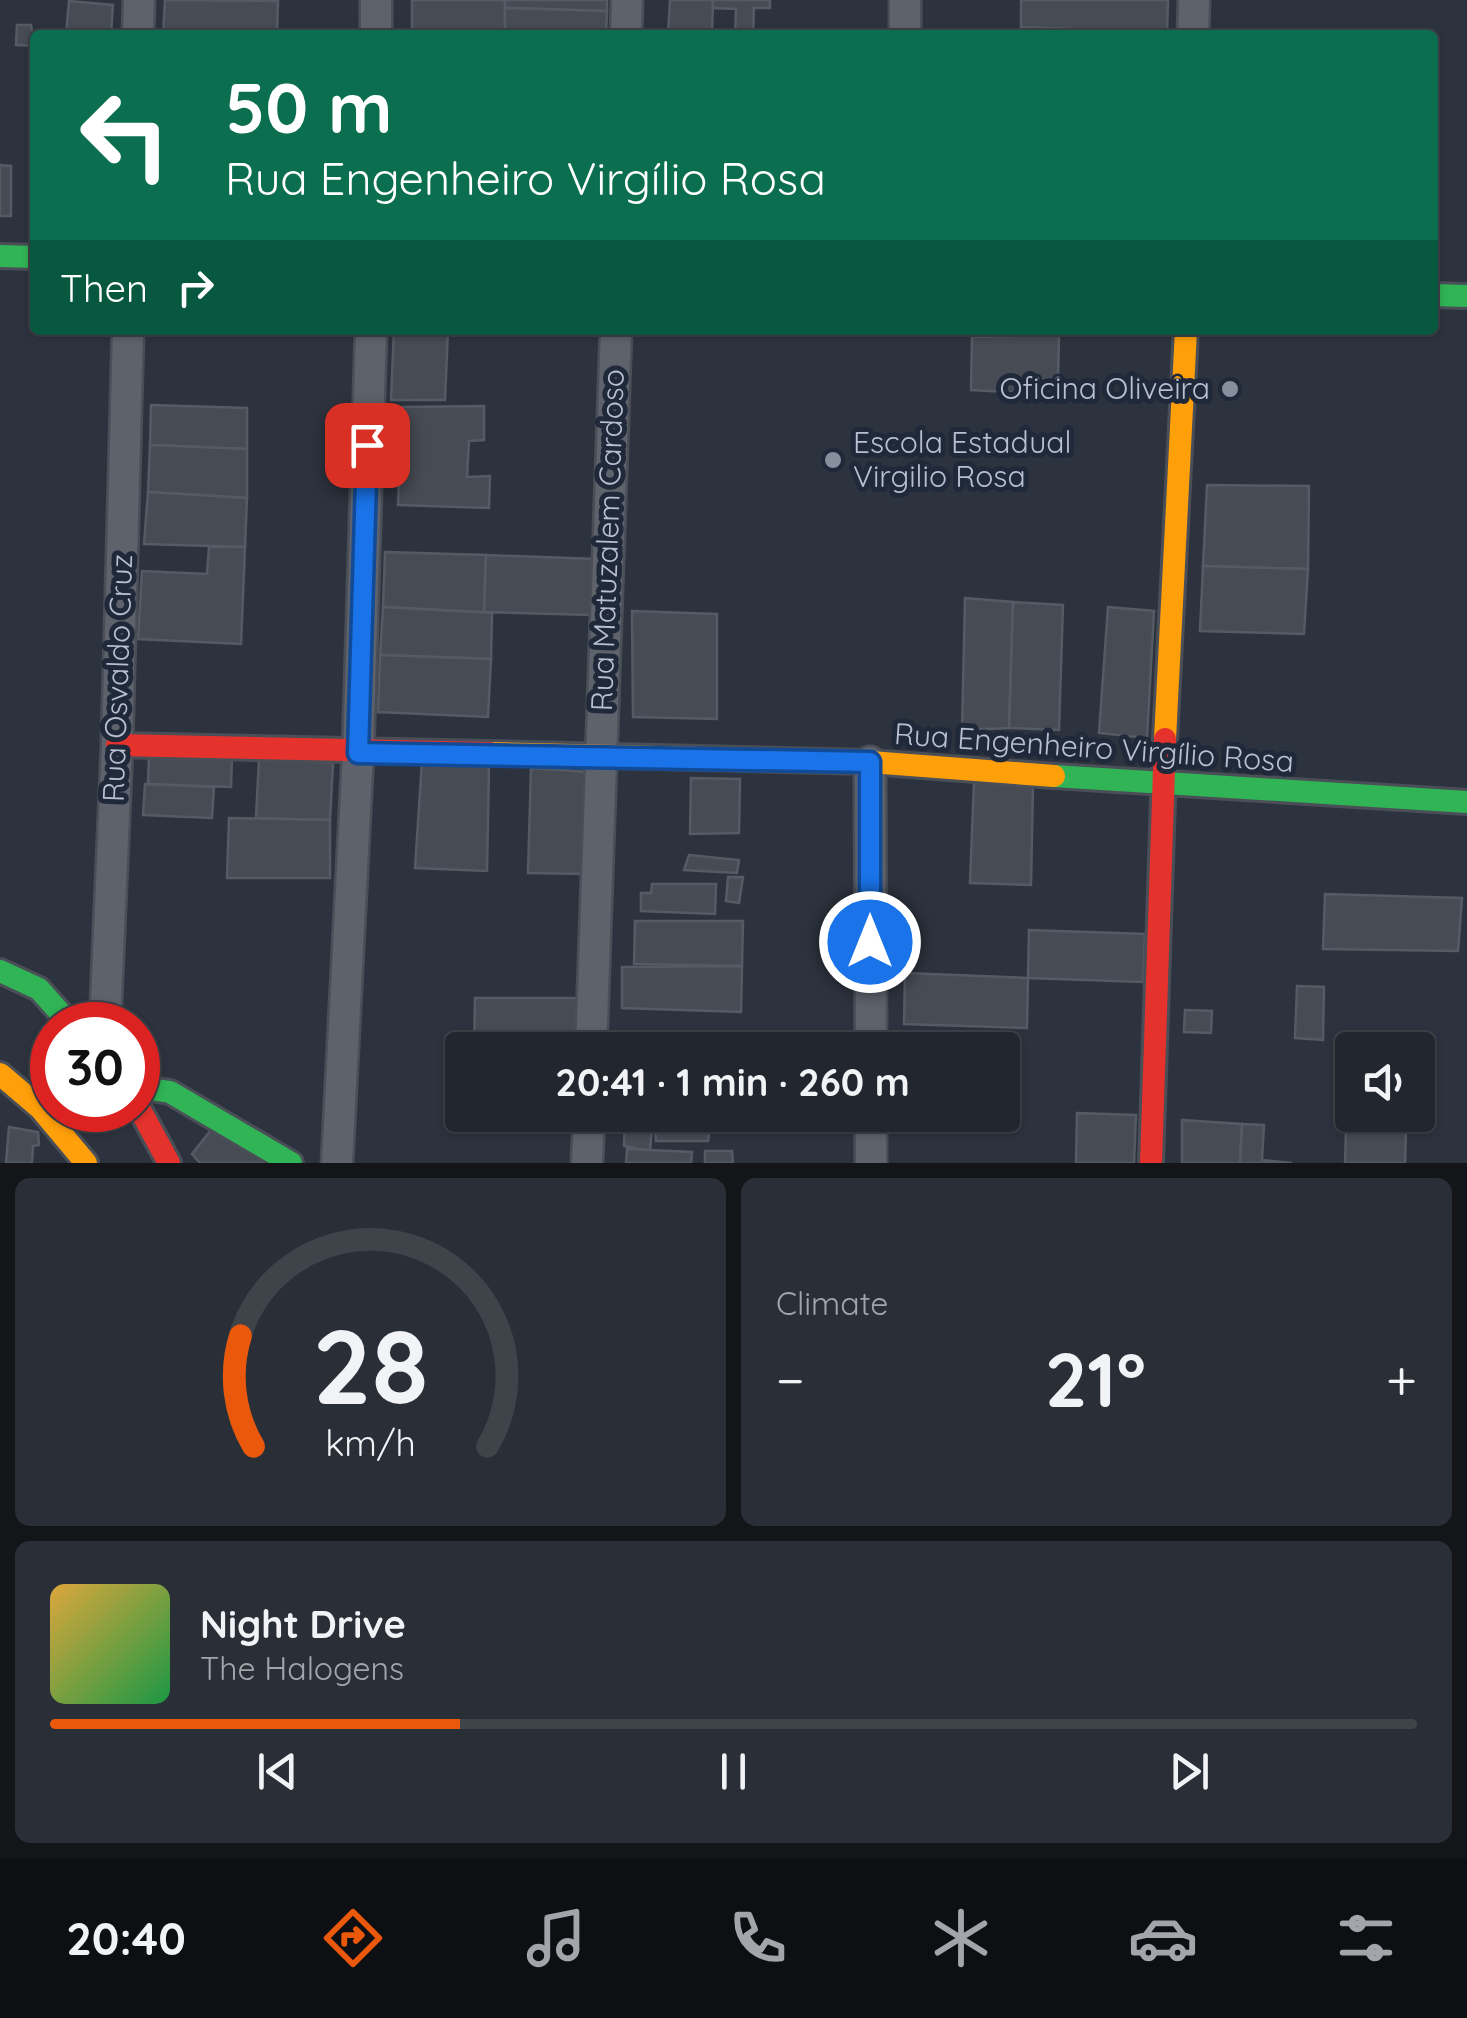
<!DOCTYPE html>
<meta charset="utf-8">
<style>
body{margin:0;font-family:Quicksand,sans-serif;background:#2a2e36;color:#f1f3f6;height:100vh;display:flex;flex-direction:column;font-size:38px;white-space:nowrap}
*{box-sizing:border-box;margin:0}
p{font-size:32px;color:#a2a5aa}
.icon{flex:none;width:55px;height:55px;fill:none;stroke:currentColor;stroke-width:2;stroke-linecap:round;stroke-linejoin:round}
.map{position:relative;height:1163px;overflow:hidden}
.sheet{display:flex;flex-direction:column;gap:15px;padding:15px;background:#131519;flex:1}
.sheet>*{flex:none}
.banner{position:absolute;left:30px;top:30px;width:1408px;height:305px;border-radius:10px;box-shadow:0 2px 8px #0004,0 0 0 2px #3f434a;background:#0b6e4f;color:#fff;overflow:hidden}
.tools{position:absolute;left:1335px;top:1032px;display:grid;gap:20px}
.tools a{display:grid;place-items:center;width:100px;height:100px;border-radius:10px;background:#22262e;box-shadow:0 2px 8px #0004,0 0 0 2px #3f434a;font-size:50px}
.speed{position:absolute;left:30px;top:1002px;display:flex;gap:20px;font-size:50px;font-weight:700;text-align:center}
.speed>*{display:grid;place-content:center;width:130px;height:130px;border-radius:50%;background:#22262e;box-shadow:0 2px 8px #0004,0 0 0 2px #3f434a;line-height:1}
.speed .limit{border:15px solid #d22;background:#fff;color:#111}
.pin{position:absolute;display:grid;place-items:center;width:85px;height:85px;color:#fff;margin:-42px;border-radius:20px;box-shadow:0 5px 15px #0006}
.me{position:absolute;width:110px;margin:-55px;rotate:0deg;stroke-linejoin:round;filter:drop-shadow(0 0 8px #0008)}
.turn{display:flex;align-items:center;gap:35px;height:210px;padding:0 30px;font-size:45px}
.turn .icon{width:130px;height:130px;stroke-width:2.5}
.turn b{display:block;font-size:70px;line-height:85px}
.then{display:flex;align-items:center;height:95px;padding:0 30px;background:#0003;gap:20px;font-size:38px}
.big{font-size:75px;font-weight:700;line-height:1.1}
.sheet .card{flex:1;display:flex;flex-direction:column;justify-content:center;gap:15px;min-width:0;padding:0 35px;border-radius:15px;background:#2a2e36}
.sheet .dial{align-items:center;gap:0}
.dial svg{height:260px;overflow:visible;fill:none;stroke:#3f434a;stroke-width:7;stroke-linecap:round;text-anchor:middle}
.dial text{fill:#f1f3f6;stroke:none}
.song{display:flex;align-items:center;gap:30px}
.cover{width:120px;height:120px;border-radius:15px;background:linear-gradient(135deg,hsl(40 70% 55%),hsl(140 70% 35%))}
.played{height:10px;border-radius:5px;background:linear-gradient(90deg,#ea580c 30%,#3f434a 30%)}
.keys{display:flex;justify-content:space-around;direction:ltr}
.heat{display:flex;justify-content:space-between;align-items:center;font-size:55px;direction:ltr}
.sheet .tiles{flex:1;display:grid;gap:15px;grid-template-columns:1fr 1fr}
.card:last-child{grid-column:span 2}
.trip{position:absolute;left:445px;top:1032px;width:575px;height:100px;border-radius:10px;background:#22262e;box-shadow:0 2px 8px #0004,0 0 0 2px #3f434a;font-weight:700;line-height:100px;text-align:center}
.tab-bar{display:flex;height:160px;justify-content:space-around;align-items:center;background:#0e0f12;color:#a2a5aa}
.tab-bar .icon{width:70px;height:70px}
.tab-bar .selected{color:#ea580c}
.tab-bar b{font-size:45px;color:#f1f3f6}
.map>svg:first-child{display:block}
.building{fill:#464b54;stroke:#555b65;stroke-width:2.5}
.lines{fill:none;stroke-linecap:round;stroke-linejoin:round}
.street-casing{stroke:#4a4e57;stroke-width:35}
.fast-casing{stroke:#4a4e57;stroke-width:28}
.slow-casing{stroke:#4a4e57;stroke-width:28}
.jam-casing{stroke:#4a4e57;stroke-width:28}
.street{stroke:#5e626b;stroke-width:30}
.fast{stroke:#30b455;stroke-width:22}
.slow{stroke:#ff9f0a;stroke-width:22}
.jam{stroke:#e5322d;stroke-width:22}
.route-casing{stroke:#114b97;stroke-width:25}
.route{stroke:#1a73e8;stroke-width:18}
.poi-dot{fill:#878e9c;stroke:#1f293a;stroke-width:4}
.labels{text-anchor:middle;stroke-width:10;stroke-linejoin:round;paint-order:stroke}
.poi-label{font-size:30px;fill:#b8bfce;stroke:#1f293a;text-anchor:end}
.street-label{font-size:30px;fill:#b8bfce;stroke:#1f293a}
</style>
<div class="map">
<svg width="1467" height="1163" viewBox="0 0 1467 1163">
<rect width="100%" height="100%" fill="#2d333e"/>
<g class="building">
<polygon points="165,0 278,1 277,35 163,35"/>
<rect x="412" y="0" width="93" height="35"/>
<polygon points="505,0 607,0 607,11 505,8"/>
<polygon points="670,0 713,0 712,35 668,35"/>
<polygon points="713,0 770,0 770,8 754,8 753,35 735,35 736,9 713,8"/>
<polygon points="1021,0 1168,0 1167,33 1021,27"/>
<polygon points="69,1 113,5 111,35 66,35"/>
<polygon points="505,8 607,11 606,35 505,35"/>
<polygon points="17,25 31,25 32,31 61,32 61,35 35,35 35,46 16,45"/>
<polygon points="1021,27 1167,33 1167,35 1021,35"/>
<polygon points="0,165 11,166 11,216 0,216"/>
<polygon points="394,330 448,330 445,400 391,400"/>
<polygon points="1059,335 1058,379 1029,379 1028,393 971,390 972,337"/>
<polygon points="151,405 247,408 247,449 150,445"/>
<polygon points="484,406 484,440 469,441 467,477 490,476 489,508 398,505 402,407"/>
<polygon points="150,445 247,449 247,498 148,492"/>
<polygon points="1207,485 1309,486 1308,569 1203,566"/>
<polygon points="148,492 247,498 245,547 144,544"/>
<polygon points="209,547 245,547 241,644 138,639 142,571 207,574"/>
<polygon points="385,552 486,555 484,612 383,607"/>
<polygon points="486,555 595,559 591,615 484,612"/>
<polygon points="1203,566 1308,569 1304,634 1200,631"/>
<polygon points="965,598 1013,602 1009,728 962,730"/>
<polygon points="1013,602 1063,605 1059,730 1009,728"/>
<polygon points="383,607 492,613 491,659 380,655"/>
<polygon points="1108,607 1154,611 1147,738 1099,733"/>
<polygon points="632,611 717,614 717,719 633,717"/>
<polygon points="380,655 491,659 488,717 378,712"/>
<polygon points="149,754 232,757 231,787 148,784"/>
<polygon points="259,759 333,763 330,820 256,818"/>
<polygon points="422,761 489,765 487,871 415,868"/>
<polygon points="531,768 589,772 586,874 528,873"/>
<polygon points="691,778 740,779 739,833 690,834"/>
<polygon points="974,782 1033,783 1031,885 970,883"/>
<polygon points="145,784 214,787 212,818 143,815"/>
<polygon points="229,818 330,820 330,878 227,878"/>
<polygon points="689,855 739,860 737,873 684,870"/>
<polygon points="728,877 743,877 739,903 726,901"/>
<polygon points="652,884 716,884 715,914 641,911 641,893 651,893"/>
<polygon points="1325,894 1462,898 1458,951 1323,949"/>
<polygon points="635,921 743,921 742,966 634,964"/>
<polygon points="1029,930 1145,934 1143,982 1028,978"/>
<polygon points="742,966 741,1012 622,1008 622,967"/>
<polygon points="905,973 1028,978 1027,1028 904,1024"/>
<polygon points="1297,986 1324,987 1323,1040 1295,1038"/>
<polygon points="475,998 579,998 577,1050 474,1050"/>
<polygon points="1185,1010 1212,1011 1211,1033 1184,1032"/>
<polygon points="1077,1113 1136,1115 1134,1163 1076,1163"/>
<polygon points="625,1115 653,1115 650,1151 624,1146"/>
<polygon points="654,1115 711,1115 708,1141 656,1141"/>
<polygon points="1182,1120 1242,1124 1240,1163 1182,1163"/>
<polygon points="1242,1124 1264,1125 1262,1160 1292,1163 1240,1163"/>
<polygon points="215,1125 266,1163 200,1163 192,1154"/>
<polygon points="9,1127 38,1132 39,1145 33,1146 32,1163 6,1163"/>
<polygon points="1346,1130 1406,1133 1405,1163 1345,1163"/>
<polygon points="627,1149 692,1152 691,1163 626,1163"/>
<polygon points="705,1151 732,1151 733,1163 705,1163"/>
</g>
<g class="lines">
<g class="street-casing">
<g id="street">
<polyline points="138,35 139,0"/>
<polyline points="376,35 376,0"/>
<polyline points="626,35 627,0"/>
<polyline points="905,35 905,0"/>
<polyline points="1193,35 1194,0"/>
<polyline points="870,762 871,1050"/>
<polyline points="105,1025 117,745 128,330"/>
<polyline points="591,1050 616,330"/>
<polyline points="871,1115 871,1163"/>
<polyline points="337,1163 358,753 371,330"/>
<polyline points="587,1163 589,1115"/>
</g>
</g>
<g class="fast-casing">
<g id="fast">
<polyline points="0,256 35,257"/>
<polyline points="1432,295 1467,296"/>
<polyline points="1054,776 1467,802"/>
<polyline points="0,971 39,989 71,1025"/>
<polyline points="138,1087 170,1092 291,1163"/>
</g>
</g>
<g class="slow-casing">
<g id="slow">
<polyline points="1165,739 1186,330"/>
<polyline points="490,753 870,762 1054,776"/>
<polyline points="0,1074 40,1108 86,1163"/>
</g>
</g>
<g class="jam-casing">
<g id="jam">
<polyline points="117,745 490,753"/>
<polyline points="138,1106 169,1163"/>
<polyline points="1151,1163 1165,739"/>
</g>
</g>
<use href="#street" class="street"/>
<use href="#fast" class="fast"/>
<use href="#slow" class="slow"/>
<use href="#jam" class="jam"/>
</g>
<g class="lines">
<g class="route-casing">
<polyline id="route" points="367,445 358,753 870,762 870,942"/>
</g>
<use href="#route" class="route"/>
</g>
<g class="poi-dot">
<circle cx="1230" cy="389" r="10"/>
<circle cx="833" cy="460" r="10"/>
</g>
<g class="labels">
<g class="poi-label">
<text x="1210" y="399">Oficina Oliveira</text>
<text x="853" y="453" text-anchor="start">Escola Estadual<tspan x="853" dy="34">Virgilio Rosa</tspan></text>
</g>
<g class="street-label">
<text transform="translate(608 540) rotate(-88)" y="10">Rua Matuzalem Cardoso</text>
<text transform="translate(118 678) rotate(-88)" y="10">Rua Osvaldo Cruz</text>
<text transform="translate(1094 748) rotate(4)" y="10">Rua Engenheiro Virgílio Rosa</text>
</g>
</g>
</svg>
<div class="tools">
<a><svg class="icon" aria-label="sound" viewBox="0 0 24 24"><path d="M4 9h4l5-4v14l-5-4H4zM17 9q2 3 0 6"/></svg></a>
</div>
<div class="speed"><div class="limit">30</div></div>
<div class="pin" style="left:367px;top:445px;background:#d93025"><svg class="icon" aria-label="arrive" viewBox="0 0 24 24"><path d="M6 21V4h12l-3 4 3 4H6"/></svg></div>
<svg class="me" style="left:870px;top:942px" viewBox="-20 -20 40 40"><circle r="17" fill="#1a73e8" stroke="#fff" stroke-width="3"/><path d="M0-11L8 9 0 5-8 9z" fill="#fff"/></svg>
<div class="trip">20:41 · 1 min · 260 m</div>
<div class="banner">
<div class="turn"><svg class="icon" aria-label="left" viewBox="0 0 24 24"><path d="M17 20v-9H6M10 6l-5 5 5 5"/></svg><div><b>50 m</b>Rua Engenheiro Virgílio Rosa</div></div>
<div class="then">Then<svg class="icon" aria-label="right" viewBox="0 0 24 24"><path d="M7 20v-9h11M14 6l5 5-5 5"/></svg></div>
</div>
</div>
<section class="sheet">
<div class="tiles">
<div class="card dial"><svg viewBox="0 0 100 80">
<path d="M14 69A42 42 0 1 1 86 69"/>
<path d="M14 69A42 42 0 0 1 10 35" stroke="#ea580c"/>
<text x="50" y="56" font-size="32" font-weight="700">28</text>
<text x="50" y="72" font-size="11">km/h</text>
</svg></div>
<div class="card"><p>Climate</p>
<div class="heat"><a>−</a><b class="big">21°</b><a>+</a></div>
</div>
<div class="card">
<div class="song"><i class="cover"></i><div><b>Night Drive</b><p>The Halogens</p></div></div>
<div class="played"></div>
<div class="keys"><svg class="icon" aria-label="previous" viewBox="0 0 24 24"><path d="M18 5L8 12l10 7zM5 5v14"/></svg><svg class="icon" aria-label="pause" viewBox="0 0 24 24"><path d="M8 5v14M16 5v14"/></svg><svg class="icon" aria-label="next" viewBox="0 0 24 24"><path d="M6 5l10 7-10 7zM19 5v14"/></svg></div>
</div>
</div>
</section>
<nav class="tab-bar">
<b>20:40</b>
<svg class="icon selected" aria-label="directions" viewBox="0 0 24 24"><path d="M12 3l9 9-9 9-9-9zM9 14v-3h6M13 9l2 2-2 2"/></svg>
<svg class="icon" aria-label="music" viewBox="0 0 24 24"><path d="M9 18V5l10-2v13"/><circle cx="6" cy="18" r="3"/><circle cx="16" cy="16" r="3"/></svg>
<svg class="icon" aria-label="phone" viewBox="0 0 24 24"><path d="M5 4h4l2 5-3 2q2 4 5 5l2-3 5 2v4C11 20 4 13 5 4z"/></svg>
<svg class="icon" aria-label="climate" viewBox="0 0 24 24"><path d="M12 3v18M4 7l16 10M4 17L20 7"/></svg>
<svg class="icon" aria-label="car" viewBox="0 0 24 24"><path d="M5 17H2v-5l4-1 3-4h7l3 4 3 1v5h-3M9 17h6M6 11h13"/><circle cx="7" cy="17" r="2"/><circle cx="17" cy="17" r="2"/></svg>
<svg class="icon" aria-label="filters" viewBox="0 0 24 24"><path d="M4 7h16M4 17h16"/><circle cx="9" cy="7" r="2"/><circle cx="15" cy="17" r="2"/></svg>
</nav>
